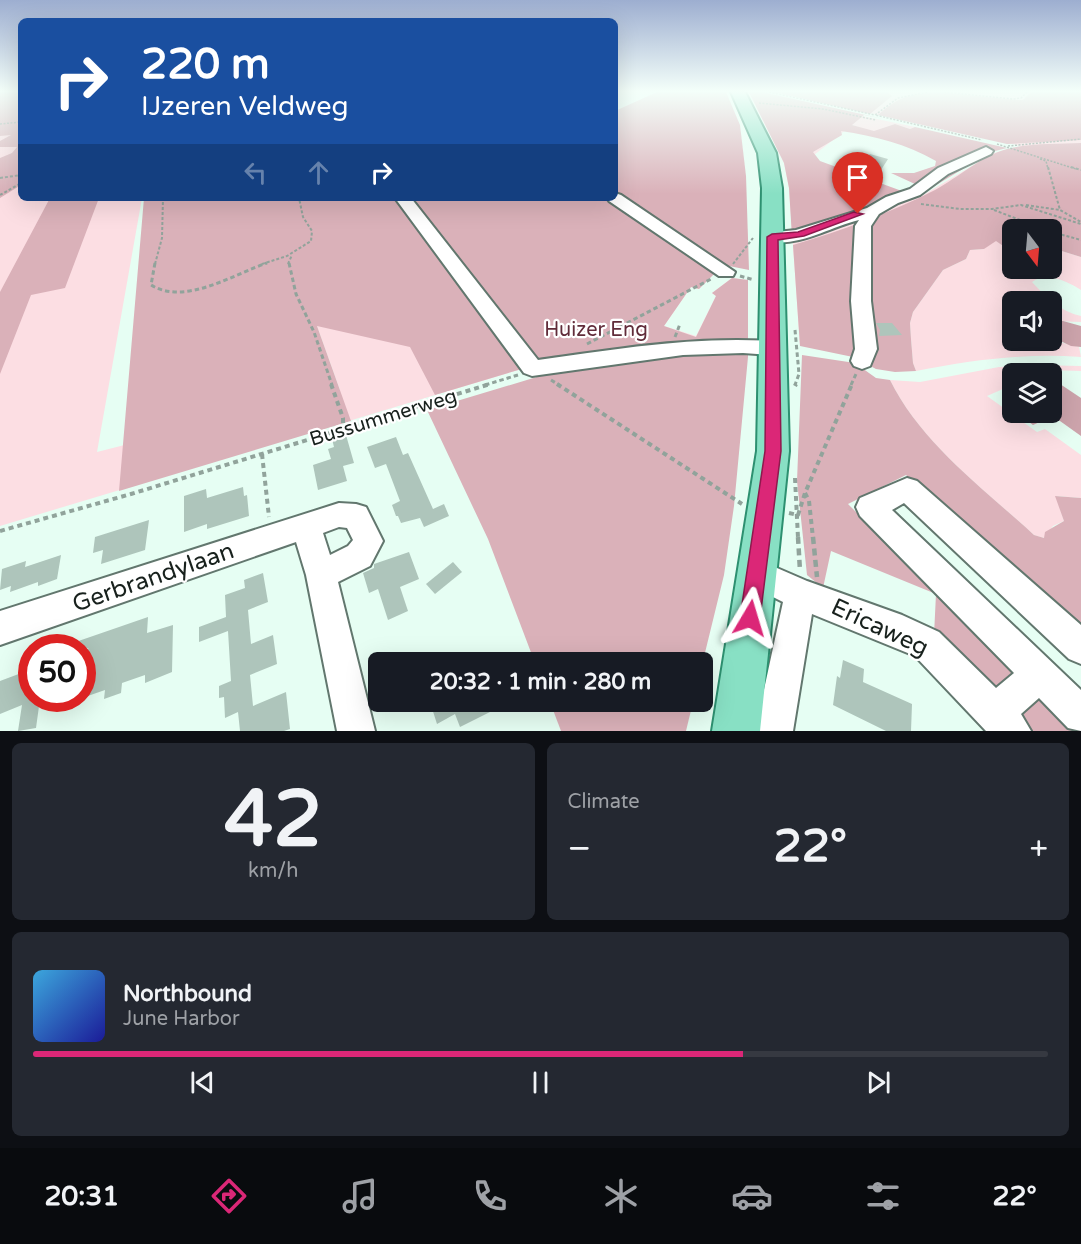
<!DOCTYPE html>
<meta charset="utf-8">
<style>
body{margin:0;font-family:"Varela Round",sans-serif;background:#242831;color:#f1f3f6;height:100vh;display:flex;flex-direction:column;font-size:22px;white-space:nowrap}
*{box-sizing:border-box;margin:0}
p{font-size:20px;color:#9ea1a6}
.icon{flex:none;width:33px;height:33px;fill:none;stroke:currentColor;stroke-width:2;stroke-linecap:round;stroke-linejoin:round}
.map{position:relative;height:731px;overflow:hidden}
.drawer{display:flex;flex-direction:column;gap:12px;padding:12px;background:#0d0f14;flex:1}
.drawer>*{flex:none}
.top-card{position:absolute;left:18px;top:18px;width:600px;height:183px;border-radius:9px;box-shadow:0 6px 24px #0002;background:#1a4fa0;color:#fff;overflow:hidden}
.needle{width:39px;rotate:164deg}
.fabs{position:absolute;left:1002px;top:219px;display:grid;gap:12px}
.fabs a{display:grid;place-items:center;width:60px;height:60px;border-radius:9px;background:#171b24;box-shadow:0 6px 24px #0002;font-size:30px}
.speed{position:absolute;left:18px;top:634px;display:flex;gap:12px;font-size:30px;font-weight:700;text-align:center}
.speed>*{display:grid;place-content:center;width:78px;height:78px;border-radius:50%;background:#171b24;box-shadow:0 6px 24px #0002;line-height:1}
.speed .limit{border:9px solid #d22;background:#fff;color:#111}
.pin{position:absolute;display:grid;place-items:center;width:51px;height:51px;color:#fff;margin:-62px -26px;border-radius:50% 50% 50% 0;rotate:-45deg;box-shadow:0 0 6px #0007}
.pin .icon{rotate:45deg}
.me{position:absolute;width:66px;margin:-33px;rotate:7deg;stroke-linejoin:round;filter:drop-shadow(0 0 4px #0008)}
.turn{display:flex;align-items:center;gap:21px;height:126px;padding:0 24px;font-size:27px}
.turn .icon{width:78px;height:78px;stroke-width:2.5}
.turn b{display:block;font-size:42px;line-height:51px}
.lanes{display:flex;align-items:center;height:57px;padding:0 24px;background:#0003;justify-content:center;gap:30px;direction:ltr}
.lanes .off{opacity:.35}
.big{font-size:45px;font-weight:700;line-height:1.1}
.drawer .tile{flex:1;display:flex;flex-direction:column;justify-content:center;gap:9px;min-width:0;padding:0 21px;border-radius:9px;background:#242831}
.drawer .dial{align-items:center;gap:0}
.dial b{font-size:78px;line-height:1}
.song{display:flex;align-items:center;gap:18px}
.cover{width:72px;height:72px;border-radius:9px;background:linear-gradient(135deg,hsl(200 70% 55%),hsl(240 70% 35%))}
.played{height:6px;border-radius:3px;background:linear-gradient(90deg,#db2777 70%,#363941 70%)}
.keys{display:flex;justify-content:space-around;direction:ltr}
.heat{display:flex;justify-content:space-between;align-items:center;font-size:33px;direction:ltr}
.drawer .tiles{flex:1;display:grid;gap:12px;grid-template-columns:1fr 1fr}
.tile:last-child{grid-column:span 2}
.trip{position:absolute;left:368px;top:652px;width:345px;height:60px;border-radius:9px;background:#171b24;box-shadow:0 6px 24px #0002;font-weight:700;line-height:60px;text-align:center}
.menu{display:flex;height:96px;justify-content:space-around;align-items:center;background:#090b0e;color:#9ea1a6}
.menu .icon{width:42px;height:42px}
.menu .selected{color:#db2777}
.menu b{font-size:27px;color:#f1f3f6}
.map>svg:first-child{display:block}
.green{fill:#fcdee3}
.forest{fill:#dab1b9}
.water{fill:#cda4ac}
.building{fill:#aec5bb}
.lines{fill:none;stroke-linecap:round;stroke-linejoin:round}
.minor-casing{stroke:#62776e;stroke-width:4}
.major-casing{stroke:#2d9070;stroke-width:4}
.path-far4{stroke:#91a39b;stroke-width:1.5;stroke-dasharray:2 1.5;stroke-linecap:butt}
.path-far3{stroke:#91a39b;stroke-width:2;stroke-dasharray:3 2;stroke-linecap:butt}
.path-far2{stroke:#91a39b;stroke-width:3;stroke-dasharray:4.5 3;stroke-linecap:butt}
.path-far1{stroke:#91a39b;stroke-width:4;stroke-dasharray:5 4;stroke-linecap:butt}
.path{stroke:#91a39b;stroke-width:4.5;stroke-dasharray:7 4.5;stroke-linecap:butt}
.minor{fill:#fff;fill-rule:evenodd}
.major{fill:#88e0c4;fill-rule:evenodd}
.route{fill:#db2777;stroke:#8e194d;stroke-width:1.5}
.labels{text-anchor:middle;stroke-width:4.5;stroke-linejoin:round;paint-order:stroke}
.park-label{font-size:20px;fill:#612c3a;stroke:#fff}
.street-label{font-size:20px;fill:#18211d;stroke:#fff}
.near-street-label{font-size:24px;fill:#18211d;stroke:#fff}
</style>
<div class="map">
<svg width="1081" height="731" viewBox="0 0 1081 731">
<rect width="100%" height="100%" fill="#e6fef3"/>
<g class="green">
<polygon points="0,92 21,92 21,198 142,198 97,452 340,390 317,326 716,272 699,289 691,287 664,326 696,336 716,296 712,293 732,278 748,280 748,357 541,375 525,368 0,526"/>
<path d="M749,92L915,127L910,129L895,124L874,132L852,125L809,159L918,198L994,153L1021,146L773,92H1081V254L1052,230H1012L997,241L1012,252V268H1052V248L1081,257V290C1068,282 1047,271 1032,282C1045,296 1061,312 1081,316V322L1052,321V302H1012V340H1052V336L1063,343L1079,347L1081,357C1024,353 972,360 916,371L913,363L911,339L910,323L913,312L943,270L966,259L970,250L984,249L995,232L800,346L789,188L784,163Z"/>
<path d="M1033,365L1081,366V371L1046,370L1038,373L1012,374V385L987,396L1037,432L1045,429L1081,455V498L1056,496L1064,521L1053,526L1044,538L1034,535C984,489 921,443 890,380L920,382L999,367Z"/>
</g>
<g class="forest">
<polygon points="0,92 21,92 21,185 0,198 0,158 12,153 17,147 0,147 0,141 11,135 0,136"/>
<polygon points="657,92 726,92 740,125 746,176 749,270 724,265 615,193 615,111"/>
<path d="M749,92H762L884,119L864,115L852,125L874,131L895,124L910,129L915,127L1007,148L991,152L928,190L891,173H914L935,166L936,161C906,144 875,136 841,131L842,135L813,152L820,161L910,194L792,237L789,188L784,163Z"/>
<polygon points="774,92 887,92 892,96 870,114"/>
<path d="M938,92L1016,100H1023L1031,92H1081V140L1007,144L878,115C899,96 910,94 938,92Z"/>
<path d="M1081,143V257L1052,248V230H1012V252L996,241L984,249L970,250L966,259L943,270L913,312L910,323L911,339L913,363L916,371L895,372L876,369L853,357L800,346L793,245C841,231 890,213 935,190C959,177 981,156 1007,149C1031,143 1057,144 1081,143Z"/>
<polygon points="50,198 99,198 65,288 31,295 0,374 0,292"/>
<polygon points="144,198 610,198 716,272 699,289 691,287 664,326 696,337 716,296 712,293 732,278 748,280 748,357 734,506 724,575 702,665 702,663 535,663 488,539 427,410 540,376 525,368 435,395 410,347 317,326 351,421 119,491"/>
<path d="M802,355L855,363L876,378L890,380C921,443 984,489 1034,535L1044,538L1045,532L1064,521L1055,496L1081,498V634L906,475L848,504L1019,675L994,695L934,635L936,594L831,551L823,588L807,575L797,481Z"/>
<polygon points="1034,693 1050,703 1078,731 1026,731 1012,716"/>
<polygon points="550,702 693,702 686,731 561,731"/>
</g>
<g class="water">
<polygon points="1052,321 1063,321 1081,326 1081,347 1071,346 1052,337"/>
<polygon points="1054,380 1081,398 1081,436 1053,416 1033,425 1017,413 1052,412 1052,382"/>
</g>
<g class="building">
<polygon points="870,154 888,159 876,178 846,170"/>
<polygon points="876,323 892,323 902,335 879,336 880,330"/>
<polygon points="346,435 354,463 343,466 347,481 318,490 313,465 331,459 328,449 334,447 332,439"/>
<polygon points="396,437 403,455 408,453 433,509 444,504 449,516 424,527 420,518 401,523 398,516 396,516 392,505 400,501 386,464 375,468 367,447"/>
<polygon points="243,487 244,496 247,495 249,516 207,529 207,524 184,532 184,496 206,489 207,498"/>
<polygon points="149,520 145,550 101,564 103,550 93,553 95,537"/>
<polygon points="409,552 419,579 400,587 408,611 388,620 378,589 369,593 363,573 374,568 374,564"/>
<polygon points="61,555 57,579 38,586 38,582 10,592 11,586 0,590 2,569 26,561 25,567"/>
<polygon points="453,562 462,572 435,594 426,584"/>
<polygon points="263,573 268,602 248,610 251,644 273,635 277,664 250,675 253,706 286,692 290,729 284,731 240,731 238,712 225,718 224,697 219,698 219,686 231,681 228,631 199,642 199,627 226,617 225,595 245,588 244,580"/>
<polygon points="148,617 147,633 173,625 172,672 145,683 145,675 122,683 121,693 104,699 105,690 82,698 82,651 89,648 65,648 64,646"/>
<polygon points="843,660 864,669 863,682 912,704 911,731 886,731 833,705 837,676 840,678"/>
<polygon points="32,669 32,699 40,699 36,728 18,731 22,705 0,714 0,681"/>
<polygon points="430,702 488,702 492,711 460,727 455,714 437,724"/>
</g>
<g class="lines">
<g class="minor-casing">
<g id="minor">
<path d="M986,147L993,151L991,154L948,174L920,195L898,203L879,214L871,226V301L877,349L870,366L862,369L854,366L851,361L855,349L851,301L855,226L859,220C830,227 798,248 767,241L764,237L767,233L796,230L867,208L886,197L910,189L938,168Z"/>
<polygon points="615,193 621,195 735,272 733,276 719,276 609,201 607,198 615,198"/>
<path d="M395,198H411L538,360C616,349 693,336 773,341L781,343L784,348L781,353L773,355L743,353L683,355L532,376L524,373Z"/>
<polygon points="907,478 917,481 1081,625 1081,664 1069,659 904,503 892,510 1081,690 1081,731 1068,728 1039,698 1021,714 1031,731 986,731 915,656 812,614 793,731 755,731 783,602 745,583 741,573 745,563 756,559 807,581 902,615 939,632 996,688 1014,673 860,516 856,507 860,498"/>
<path d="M339,503L356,504L366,507L383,541L370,566L338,582L375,731H337L306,575L296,542L0,645V611ZM339,527L347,528L353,540L348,546L330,555L323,533Z"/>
</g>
</g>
<g class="major-casing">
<polygon id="major" points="731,92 745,92 776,153 782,188 789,451 760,731 712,731 757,451 762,188 758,153"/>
</g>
<g class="path-far4">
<polyline points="769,92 875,115"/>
<polyline points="927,92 898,98 875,115 982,140"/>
<polyline points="944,92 1013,99 1021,98 1027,92"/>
<polyline points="759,103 823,109 876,120"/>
<polyline points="0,124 21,122"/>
<polyline points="997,144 1076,169"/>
<polyline points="1008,146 1081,139"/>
<polyline points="1040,159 1046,161 1048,169"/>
</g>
<g class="path-far3">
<polyline points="1048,167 1060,210 1081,222"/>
<polyline points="1071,167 1081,170"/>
<polyline points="0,178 21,175"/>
<polyline points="0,195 21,183"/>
<polyline points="921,204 960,209 992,209 1021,205 1081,224"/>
<polyline points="1026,205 1060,210"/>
<polyline points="994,210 1046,230"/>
<polyline points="1052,232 1081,240"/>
<polyline points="155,264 162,238 163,198"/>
<polyline points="262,264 287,256 311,241 312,231 303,217 299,198"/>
<polyline points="288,264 292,255"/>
<polyline points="733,264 753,238"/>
</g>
<g class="path-far2">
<path d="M155,263L151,285C185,306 234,274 267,263"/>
<polyline points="289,263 296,294 314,332 332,385"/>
<polyline points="740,276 754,280"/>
<polyline points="795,330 799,374 795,385"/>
<polyline points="675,337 680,324"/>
<polyline points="587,344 711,279"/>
<polyline points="551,380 559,385"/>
<polyline points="485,385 518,375"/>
<polyline points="851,385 856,374"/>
</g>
<g class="path-far1">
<polyline points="331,384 343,418 343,429"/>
<polyline points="557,384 742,504"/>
<polyline points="795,386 796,384"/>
<polyline points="262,454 269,517"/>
<polyline points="795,478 798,538"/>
<polyline points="805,493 809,501 813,538"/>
<polyline points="789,513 798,515 805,493 852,384"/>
<polyline points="0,531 131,494 490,384"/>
</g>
<g class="path">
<polyline points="798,537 800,571"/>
<polyline points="813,537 817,577"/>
</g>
<use href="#minor" class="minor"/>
<use href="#major" class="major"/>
</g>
<linearGradient id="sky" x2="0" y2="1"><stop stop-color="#9daed0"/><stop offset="0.47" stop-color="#f4fffa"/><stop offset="1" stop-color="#f4fffa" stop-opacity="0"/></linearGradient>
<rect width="1081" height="194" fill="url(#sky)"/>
<polygon class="route" points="854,212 863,214 804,236 778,240 781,451 760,618 757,625 750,628 743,625 740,618 765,451 767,237 772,234 798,232"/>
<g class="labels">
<g class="park-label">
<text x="596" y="336">Huizer Eng</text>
</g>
<g class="street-label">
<text transform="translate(383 417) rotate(-17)" y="7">Bussummerweg</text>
</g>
<g class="near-street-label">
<text transform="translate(153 577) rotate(-19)" y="8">Gerbrandylaan</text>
<text transform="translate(880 627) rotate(25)" y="8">Ericaweg</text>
</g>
</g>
</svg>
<div class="fabs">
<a><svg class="needle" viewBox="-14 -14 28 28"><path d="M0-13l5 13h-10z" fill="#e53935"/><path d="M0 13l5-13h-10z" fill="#9ea1a6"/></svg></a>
<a><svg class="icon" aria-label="sound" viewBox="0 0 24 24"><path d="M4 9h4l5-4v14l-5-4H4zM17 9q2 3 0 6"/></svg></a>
<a><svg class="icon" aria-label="layers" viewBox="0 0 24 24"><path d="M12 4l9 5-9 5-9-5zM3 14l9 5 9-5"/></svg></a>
</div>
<div class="speed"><div class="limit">50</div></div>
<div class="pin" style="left:858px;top:214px;background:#d93025"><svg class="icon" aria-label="arrive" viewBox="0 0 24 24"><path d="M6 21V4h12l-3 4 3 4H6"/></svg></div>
<svg class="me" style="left:750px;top:618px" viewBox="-20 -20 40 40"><path d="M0-17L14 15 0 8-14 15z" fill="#db2777" stroke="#fff" stroke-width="4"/></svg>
<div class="trip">20:32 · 1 min · 280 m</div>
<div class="top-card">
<div class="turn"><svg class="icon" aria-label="right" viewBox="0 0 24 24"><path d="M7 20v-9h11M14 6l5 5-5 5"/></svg><div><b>220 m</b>IJzeren Veldweg</div></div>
<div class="lanes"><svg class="icon off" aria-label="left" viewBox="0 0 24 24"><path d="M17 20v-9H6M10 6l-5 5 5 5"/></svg><svg class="icon off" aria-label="ahead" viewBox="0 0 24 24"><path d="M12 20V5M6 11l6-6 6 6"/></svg><svg class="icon" aria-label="right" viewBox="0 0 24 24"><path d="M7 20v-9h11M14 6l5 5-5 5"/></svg></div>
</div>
</div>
<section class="drawer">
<div class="tiles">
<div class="tile dial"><b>42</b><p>km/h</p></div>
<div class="tile"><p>Climate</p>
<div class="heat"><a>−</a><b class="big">22°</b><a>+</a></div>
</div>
<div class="tile">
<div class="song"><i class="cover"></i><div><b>Northbound</b><p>June Harbor</p></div></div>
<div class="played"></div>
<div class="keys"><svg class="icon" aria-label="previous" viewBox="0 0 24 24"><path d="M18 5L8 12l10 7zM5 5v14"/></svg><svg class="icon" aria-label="pause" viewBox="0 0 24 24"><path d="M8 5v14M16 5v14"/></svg><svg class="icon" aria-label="next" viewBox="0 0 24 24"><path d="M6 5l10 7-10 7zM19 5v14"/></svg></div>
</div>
</div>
</section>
<nav class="menu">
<b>20:31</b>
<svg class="icon selected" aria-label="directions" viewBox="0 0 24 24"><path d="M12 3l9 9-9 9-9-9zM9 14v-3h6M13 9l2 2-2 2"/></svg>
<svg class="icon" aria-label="music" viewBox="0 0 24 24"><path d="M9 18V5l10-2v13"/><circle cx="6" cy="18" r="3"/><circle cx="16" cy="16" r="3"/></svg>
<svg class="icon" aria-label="phone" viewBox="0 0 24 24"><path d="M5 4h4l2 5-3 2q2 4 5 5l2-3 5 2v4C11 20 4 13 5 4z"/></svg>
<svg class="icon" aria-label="climate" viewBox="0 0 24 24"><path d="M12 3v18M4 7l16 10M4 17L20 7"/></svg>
<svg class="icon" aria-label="car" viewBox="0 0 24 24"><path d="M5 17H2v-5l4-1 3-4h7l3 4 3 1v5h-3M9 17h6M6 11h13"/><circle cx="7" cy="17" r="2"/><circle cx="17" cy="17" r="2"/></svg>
<svg class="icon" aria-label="filters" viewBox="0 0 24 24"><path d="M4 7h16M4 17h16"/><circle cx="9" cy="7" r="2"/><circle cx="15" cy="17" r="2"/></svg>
<b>22°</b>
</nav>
